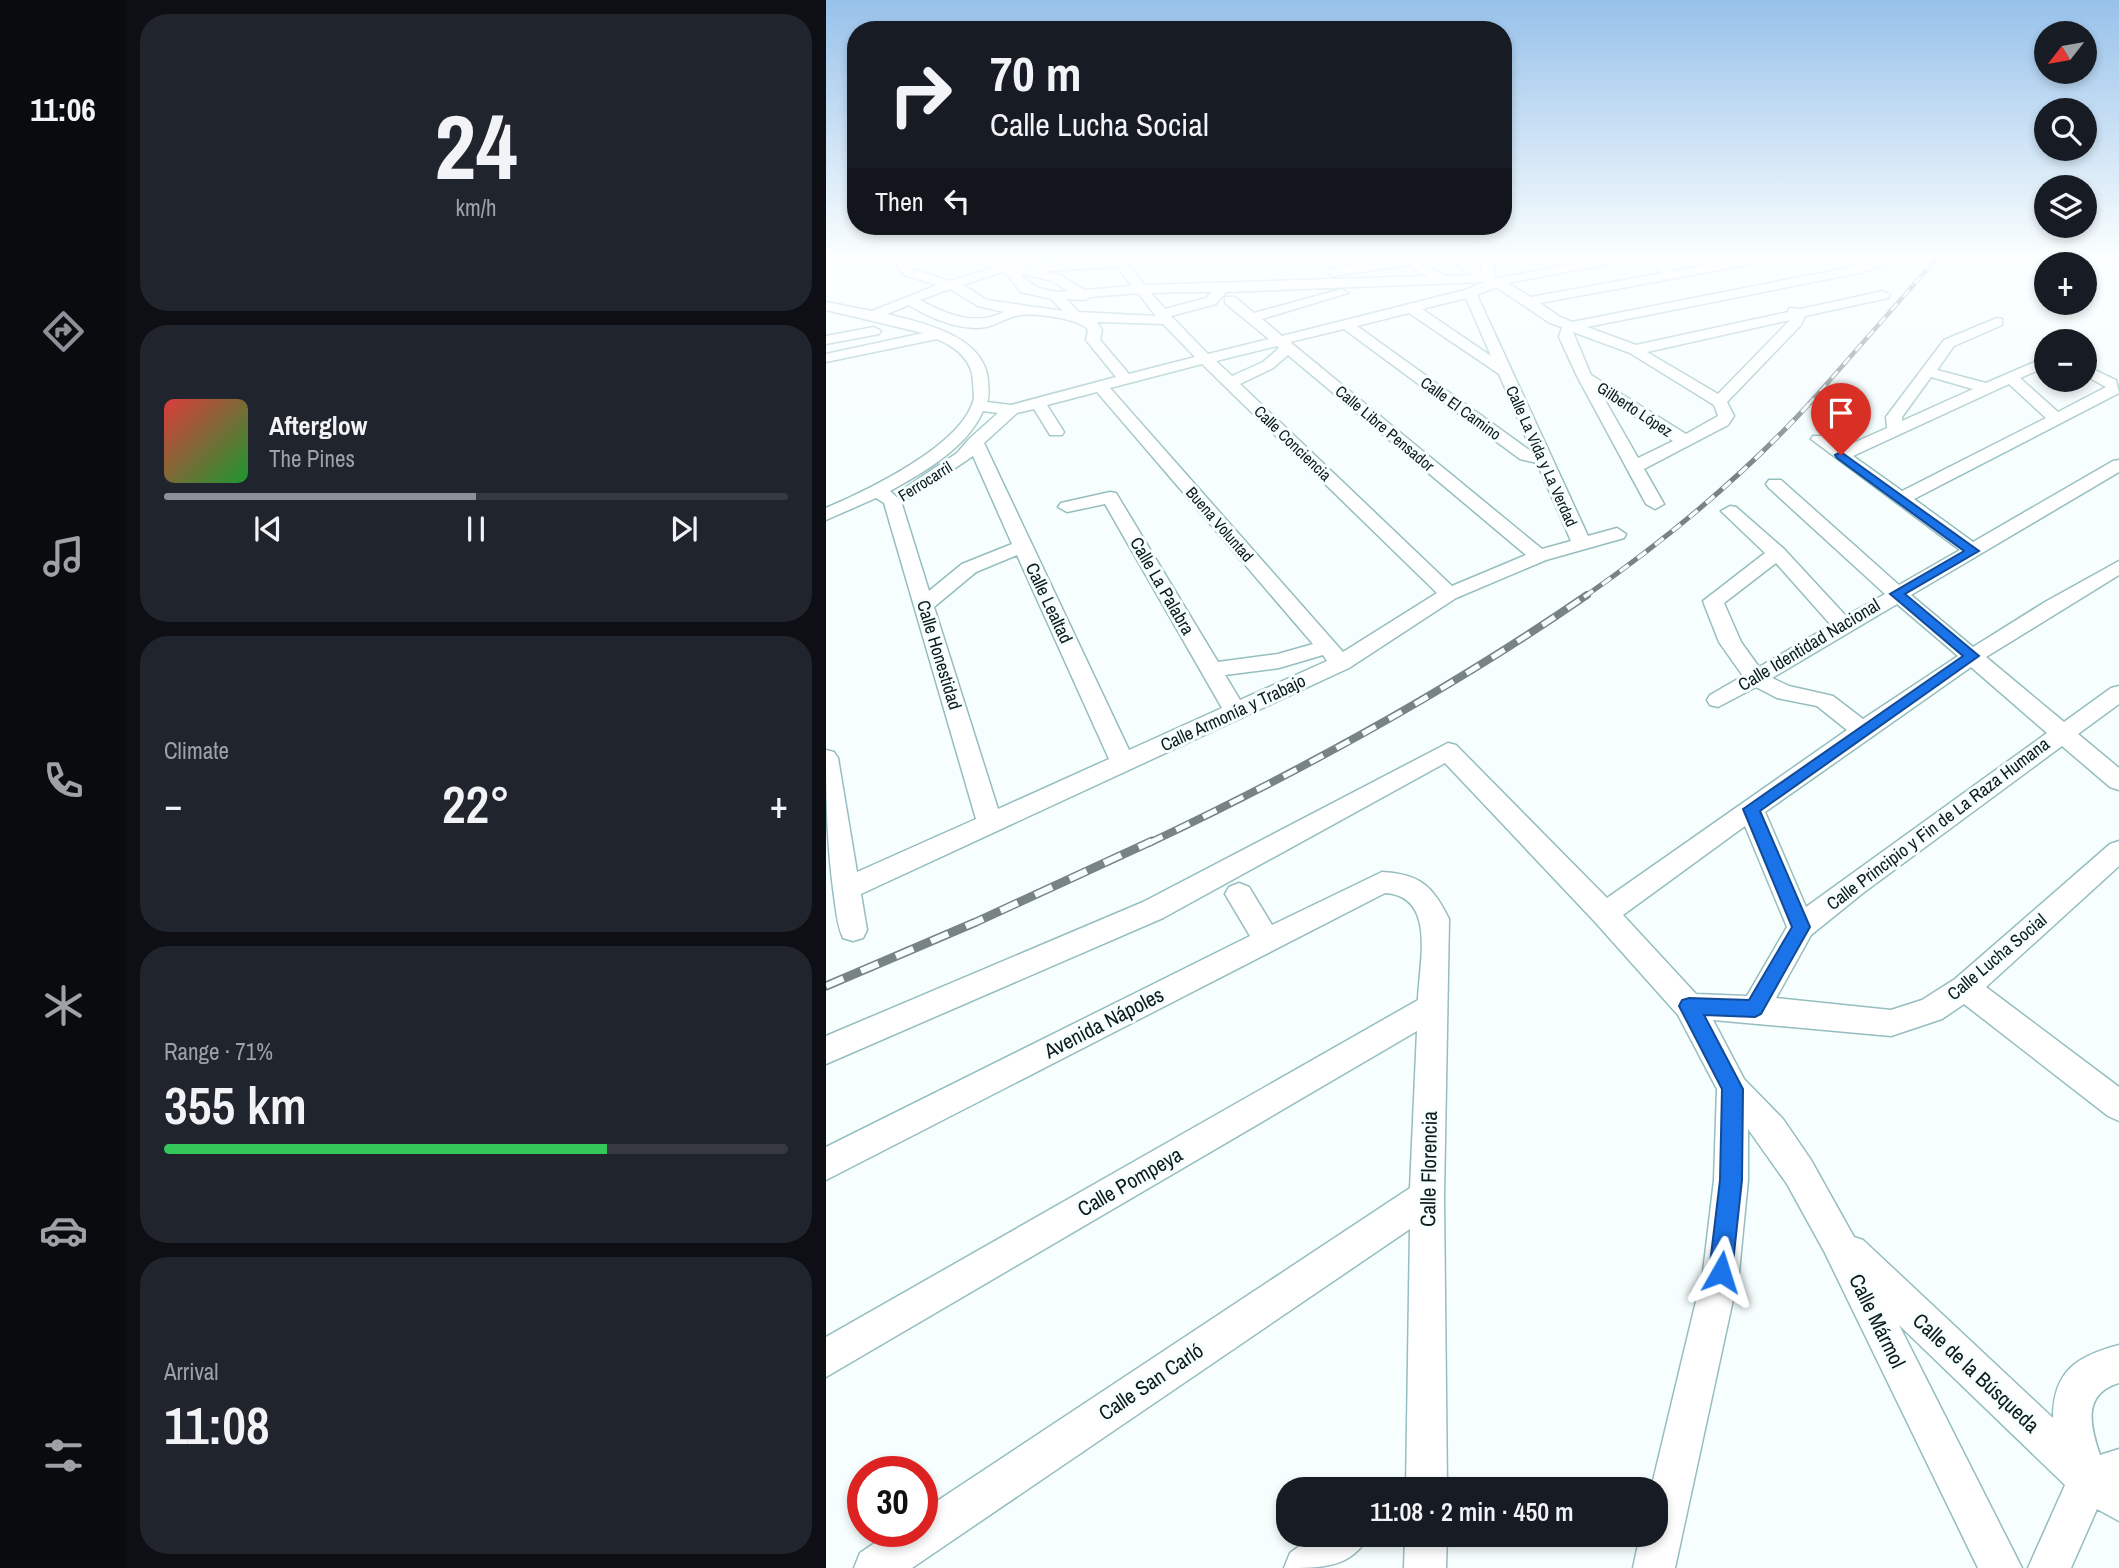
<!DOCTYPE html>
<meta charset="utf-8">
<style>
body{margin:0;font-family:"Archivo Narrow",sans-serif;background:#20242c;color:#f1f3f6;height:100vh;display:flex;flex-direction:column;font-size:26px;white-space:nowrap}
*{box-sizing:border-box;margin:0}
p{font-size:23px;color:#9ea1a6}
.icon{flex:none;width:38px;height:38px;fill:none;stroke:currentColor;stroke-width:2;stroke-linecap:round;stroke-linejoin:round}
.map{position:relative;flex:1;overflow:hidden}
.details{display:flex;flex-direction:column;gap:14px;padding:14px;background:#0d0f14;width:700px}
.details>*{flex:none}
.banner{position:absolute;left:21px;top:21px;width:665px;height:214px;border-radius:28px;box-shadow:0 4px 10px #0003;background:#171b24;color:#f1f3f6;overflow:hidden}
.needle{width:46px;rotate:239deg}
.fabs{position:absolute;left:1208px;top:21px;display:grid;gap:14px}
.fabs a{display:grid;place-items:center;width:63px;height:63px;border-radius:50%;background:#171b24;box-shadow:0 4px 10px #0003;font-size:35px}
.speed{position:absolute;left:21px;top:1456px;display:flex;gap:14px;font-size:35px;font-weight:700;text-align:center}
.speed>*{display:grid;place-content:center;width:91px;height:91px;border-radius:50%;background:#171b24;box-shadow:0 4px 10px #0003;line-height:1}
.speed .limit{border:10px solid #d22;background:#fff;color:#111}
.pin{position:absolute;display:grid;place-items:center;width:60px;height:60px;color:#fff;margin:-72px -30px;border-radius:50% 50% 50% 0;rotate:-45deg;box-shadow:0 0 7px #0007}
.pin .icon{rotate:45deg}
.me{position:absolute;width:77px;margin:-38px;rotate:6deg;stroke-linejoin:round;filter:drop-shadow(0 0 5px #0008)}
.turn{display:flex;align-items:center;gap:24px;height:147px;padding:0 28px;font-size:32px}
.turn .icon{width:91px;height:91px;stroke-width:2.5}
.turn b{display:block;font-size:49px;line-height:60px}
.then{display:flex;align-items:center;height:66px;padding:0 28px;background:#0003;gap:14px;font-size:26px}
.big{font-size:52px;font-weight:600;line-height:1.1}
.details .card{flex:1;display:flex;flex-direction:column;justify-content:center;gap:10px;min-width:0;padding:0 24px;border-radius:28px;background:#20242c}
.details .dial{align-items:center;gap:0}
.dial b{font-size:91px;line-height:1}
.song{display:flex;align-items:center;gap:21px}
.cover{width:84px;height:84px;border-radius:10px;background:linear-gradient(135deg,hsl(0 70% 55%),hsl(130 70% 35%))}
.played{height:7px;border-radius:4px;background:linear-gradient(90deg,#8c9099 50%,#363941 50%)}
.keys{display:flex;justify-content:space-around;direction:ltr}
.heat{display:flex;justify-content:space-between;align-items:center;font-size:38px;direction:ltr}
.charge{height:10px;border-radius:5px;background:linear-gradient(90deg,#34c759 71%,#363941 0)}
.trip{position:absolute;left:450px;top:1477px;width:392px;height:70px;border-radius:28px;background:#171b24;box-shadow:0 4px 10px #0003;font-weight:600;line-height:70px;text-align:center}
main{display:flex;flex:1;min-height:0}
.tab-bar{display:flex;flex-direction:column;width:126px;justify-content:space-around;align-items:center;background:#090b0e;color:#9ea1a6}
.tab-bar .icon{width:49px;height:49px}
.tab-bar .active{color:#8c9099}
.tab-bar b{font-size:32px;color:#f1f3f6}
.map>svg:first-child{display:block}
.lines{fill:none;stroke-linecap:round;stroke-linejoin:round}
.minor-casing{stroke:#96bdbf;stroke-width:3}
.minor{fill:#fff;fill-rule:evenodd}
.rail-far3-casing{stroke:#778384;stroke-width:4.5}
.rail-far2-casing{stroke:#778384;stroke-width:5}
.rail-far1-casing{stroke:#778384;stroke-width:8}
.rail-casing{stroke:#778384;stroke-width:9}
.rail-far3{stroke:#f6fefe;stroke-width:2.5;stroke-dasharray:9;stroke-linecap:butt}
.rail-far2{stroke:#f6fefe;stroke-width:3.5;stroke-dasharray:11;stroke-linecap:butt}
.rail-far1{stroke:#f6fefe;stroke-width:5;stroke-dasharray:15;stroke-linecap:butt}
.rail{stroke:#f6fefe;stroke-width:6;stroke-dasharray:19;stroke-linecap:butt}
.route{fill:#1a73e8;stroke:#114b97;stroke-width:2}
.labels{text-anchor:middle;stroke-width:6;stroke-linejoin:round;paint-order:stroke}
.far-street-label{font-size:16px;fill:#0c1b1c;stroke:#f6fefe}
.street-label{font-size:18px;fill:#0c1b1c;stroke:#f6fefe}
.near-street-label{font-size:21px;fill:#0c1b1c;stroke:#f6fefe}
</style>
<main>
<nav class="tab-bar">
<b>11:06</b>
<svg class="icon active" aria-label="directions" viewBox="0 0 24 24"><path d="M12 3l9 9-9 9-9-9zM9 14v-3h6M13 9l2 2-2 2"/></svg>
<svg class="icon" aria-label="music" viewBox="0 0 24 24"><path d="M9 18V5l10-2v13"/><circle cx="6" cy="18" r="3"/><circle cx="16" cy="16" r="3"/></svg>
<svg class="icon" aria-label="phone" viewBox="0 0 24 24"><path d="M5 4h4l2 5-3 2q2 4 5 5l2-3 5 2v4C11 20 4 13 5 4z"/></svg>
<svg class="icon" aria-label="climate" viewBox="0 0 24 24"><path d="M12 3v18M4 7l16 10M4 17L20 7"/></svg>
<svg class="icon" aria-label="car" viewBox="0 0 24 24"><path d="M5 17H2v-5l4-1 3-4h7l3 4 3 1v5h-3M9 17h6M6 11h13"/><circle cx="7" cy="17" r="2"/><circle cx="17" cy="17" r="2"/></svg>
<svg class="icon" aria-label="filters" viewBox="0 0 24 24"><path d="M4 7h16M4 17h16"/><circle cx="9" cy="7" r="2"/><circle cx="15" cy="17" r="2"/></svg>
</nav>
<section class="details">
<div class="card dial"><b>24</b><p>km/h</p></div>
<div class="card">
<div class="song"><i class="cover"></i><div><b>Afterglow</b><p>The Pines</p></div></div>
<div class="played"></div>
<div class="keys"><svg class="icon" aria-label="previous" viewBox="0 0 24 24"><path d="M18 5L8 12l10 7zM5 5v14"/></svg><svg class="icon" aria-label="pause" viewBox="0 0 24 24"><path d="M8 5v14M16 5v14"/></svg><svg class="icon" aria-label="next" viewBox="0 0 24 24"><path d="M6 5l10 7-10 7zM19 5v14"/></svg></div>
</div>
<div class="card"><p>Climate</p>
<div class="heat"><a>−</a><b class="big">22°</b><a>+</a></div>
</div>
<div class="card"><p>Range · 71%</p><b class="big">355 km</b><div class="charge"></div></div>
<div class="card"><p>Arrival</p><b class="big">11:08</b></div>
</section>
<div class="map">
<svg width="1293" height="1568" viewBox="0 0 1293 1568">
<rect width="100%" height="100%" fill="#f6fefe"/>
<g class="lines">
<g class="minor-casing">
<g id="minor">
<path d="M80,256H93L84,266L86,269L124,281L168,267L134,259L132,256L179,259L206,269L212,264L312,256L301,264L319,285L602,276L581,265L507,276L501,272L507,268L583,257L620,276L647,275L617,256H631L656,270V256H668L669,276L672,278L787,256H810L804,260L682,283L705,297L836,273L819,256H832L849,271L931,256H954L948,260L714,303L734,317L746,322L1035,265L1055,256H1067L1059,265L1038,272L761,327L810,345L962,312L963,308L975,309L1057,291L1064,295L1062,298L979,316L975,325L901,402L908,416L902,425L818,469L838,504L829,509L820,504L751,376L733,337L736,327L724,323L670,287L651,295L762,536L791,528L800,534L798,538L720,560L630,598L523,668L35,894L41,930L37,938L27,941L17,938C11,925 10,910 8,896C1,846 0,801 0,750L8,752L12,758L31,872L150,819L58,503L50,498L0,520V508C40,491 138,445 148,398C148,393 147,386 147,381C146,359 129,347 111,339L0,362V354L97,333L0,310V302L46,311L111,285L78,275L71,265ZM291,267L306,286L258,290L234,275L218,271ZM179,271L195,292L225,299L237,311L161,300L137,285ZM194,273L226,281L242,291C222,293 207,289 194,273ZM659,282L639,290L456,336L436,319L522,293L516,289L428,313L409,297H399V303L443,339L382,354L345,316L390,304L400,292ZM124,289L152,306L178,312C149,326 121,315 94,300ZM360,292H386L380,298L339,309L325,293ZM312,293L330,316L253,312L240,299L259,300L265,297ZM640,298L665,356L596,309ZM83,305C102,317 126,327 149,328C168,329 180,316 196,315C209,313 255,319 262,330L260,340L290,377L185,405L161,402C164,395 162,388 162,380C158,335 96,323 61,314ZM583,313L673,374L706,452L531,326ZM964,320L892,394L821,352ZM271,322L337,324L369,357L303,374L274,340L276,330ZM518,329L694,459L711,463L745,541L716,549L464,342ZM747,332L804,353L888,405L892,416L860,434L765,375ZM451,346L453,348L437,362L406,376L390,361ZM462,355L700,555L626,586L414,384L447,368ZM376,364L611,593L517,652L284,388ZM271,392L487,644L452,654L392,662L290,493L284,492L235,503L232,507L241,512L279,504L396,708L303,750L158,443L191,413L208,409L224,435H236L238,432L221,405ZM776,395L847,441L812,458ZM157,411L172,413L143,439L131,453L70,494L73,498H85L147,456L186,544L136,564L103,591L75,501L64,491C98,472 141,448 157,411ZM191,555L283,759L172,809L108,607L150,572ZM497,655L501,661L414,700L399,675L453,668Z"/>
<path d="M1171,318L1176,319V325L1128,346L1111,370L1160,383L1220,357V367L1194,378L1232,412L1280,387L1258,375V365L1290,380L1293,393L1088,499L1147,542L1287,461L1293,460V472L1085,595L1147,647L1219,602L1293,561V575L1160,657L1238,722L1285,688L1293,686V704L1252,734L1293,768V790L1284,787L1236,746L1037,893L985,935L950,998L1065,1010L1096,1000L1129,979L1284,844L1293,841V866L1160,987L1293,1087V1121L1282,1116L1138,1004L1116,1019L1065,1036L887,1020L918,1079L957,1119L985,1160L1028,1237L1037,1240L1227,1418C1227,1370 1252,1356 1293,1345V1383C1256,1394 1264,1426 1274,1455L1293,1449V1521L1271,1509L1245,1568H1202L1239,1485L1073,1325L1196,1568H1152L999,1253L961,1184L922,1129V1180L913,1272L849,1568H807L814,1535H830V1489H825L877,1272L888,1180L891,1089L852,1015L769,922L619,763L337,918L0,1064V1036L317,902L622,743L630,745L781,898L1021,730L991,706L951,698L930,687L892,707L884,705L881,700L884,695L917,676L893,642L877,601L939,553L895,511L904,506L910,507L958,549L1020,616L1059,594L943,488L940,484L943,480H955L1073,585L1134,550L985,439L987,436H999L1016,448L1061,428L1060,417L1118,340ZM1105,377L1147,389L1076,421V417ZM1183,384L1220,418L1076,491L1027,456ZM950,563L1005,625L933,667L915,642L898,603ZM1071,604L1132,656L1037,719L1007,696L963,686L946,678ZM1145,667L1221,733L980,907L939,812ZM919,826L961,927L921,996L870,994L797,915Z"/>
<polygon points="48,327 55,331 53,334 0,344 0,336"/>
<path d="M556,872C594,874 607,886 623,919L618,1197L621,1489H580L584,1229L86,1568H28L34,1553L66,1531H96V1511L584,1188L591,1031L0,1377V1337L592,1000C593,963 611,896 559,893L0,1180V1147L424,936L399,894L403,887L413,883L423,887L446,925Z"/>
<path d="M488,1535H543C526,1568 496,1568 458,1568L464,1553Z"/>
<polygon points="579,1535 621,1535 620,1568 578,1568"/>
</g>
</g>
<use href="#minor" class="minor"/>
<g class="rail-far3-casing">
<polyline id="rail-far3" points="982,405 1113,256"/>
</g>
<g class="rail-far2-casing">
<path id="rail-far2" d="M758,597C840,540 917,476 984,403"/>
</g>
<g class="rail-far1-casing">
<path id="rail-far1" d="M323,843C475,771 622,691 761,595"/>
</g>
<g class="rail-casing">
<polyline id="rail" points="0,986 150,922 326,841"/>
</g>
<use href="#rail-far3" class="rail-far3"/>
<use href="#rail-far2" class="rail-far2"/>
<use href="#rail-far1" class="rail-far1"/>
<use href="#rail" class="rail"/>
</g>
<linearGradient id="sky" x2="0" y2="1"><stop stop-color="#97c1ea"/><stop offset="0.54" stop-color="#fbffff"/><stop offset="1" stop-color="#fbffff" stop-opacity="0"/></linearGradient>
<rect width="1293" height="475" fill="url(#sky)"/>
<polygon class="route" points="1015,452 1153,551 1079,594 1153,656 934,811 984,927 935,1014 929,1017 878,1015 917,1089 916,1180 906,1272 903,1281 895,1284 887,1281 883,1272 894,1180 896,1089 853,1006 856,1000 863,998 923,1000 966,927 917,809 1137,656 1064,594 1138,551 1011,458 1009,455"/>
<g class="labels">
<g class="far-street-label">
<text transform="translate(635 408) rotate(36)" y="6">Calle El Camino</text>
<text transform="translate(809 409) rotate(33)" y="6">Gilberto López</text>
<text transform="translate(559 428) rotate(40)" y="6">Calle Libre Pensador</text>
<text transform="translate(467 443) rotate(44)" y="6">Calle Conciencia</text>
<text transform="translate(716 456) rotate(66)" y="6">Calle La Vida y La Verdad</text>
<text transform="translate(99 481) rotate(-32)" y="6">Ferrocarril</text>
<text transform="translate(394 524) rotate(49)" y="6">Buena Voluntad</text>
</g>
<g class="street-label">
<text transform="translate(336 586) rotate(60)" y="6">Calle La Palabra</text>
<text transform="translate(223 603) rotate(65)" y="6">Calle Lealtad</text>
<text transform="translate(983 645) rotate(-31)" y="6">Calle Identidad Nacional</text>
<text transform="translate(113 655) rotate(73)" y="6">Calle Honestidad</text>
<text transform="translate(407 713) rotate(-25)" y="6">Calle Armonía y Trabajo</text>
<text transform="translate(1112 824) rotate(-37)" y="6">Calle Principio y Fin de La Raza Humana</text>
<text transform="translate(1171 957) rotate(-40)" y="6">Calle Lucha Social</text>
</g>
<g class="near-street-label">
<text transform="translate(278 1023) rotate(-27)" y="7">Avenida Nápoles</text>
<text transform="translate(603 1169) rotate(-89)" y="7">Calle Florencia</text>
<text transform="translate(304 1182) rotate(-30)" y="7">Calle Pompeya</text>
<text transform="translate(1051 1321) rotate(64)" y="7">Calle Mármol</text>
<text transform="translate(1150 1373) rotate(43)" y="7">Calle de la Búsqueda</text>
<text transform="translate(325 1382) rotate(-34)" y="7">Calle San Carló</text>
</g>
</g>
</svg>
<div class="fabs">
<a><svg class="needle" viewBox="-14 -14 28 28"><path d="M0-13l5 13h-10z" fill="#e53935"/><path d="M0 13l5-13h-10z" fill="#9ea1a6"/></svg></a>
<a><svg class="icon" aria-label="search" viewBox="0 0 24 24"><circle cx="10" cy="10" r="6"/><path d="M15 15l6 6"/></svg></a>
<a><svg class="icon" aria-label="layers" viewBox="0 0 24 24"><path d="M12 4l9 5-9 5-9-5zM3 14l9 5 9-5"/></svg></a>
<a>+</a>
<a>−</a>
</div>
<div class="speed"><div class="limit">30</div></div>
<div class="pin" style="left:1015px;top:455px;background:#d93025"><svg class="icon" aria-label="arrive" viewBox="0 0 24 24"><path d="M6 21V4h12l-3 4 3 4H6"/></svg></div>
<svg class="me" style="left:895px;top:1272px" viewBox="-20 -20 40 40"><path d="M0-17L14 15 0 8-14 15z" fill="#1a73e8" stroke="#fff" stroke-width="4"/></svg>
<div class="trip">11:08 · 2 min · 450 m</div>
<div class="banner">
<div class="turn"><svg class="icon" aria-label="right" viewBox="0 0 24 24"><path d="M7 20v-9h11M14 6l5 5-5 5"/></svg><div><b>70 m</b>Calle Lucha Social</div></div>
<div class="then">Then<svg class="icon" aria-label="left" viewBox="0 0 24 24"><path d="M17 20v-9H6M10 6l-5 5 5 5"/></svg></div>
</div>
</div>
</main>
